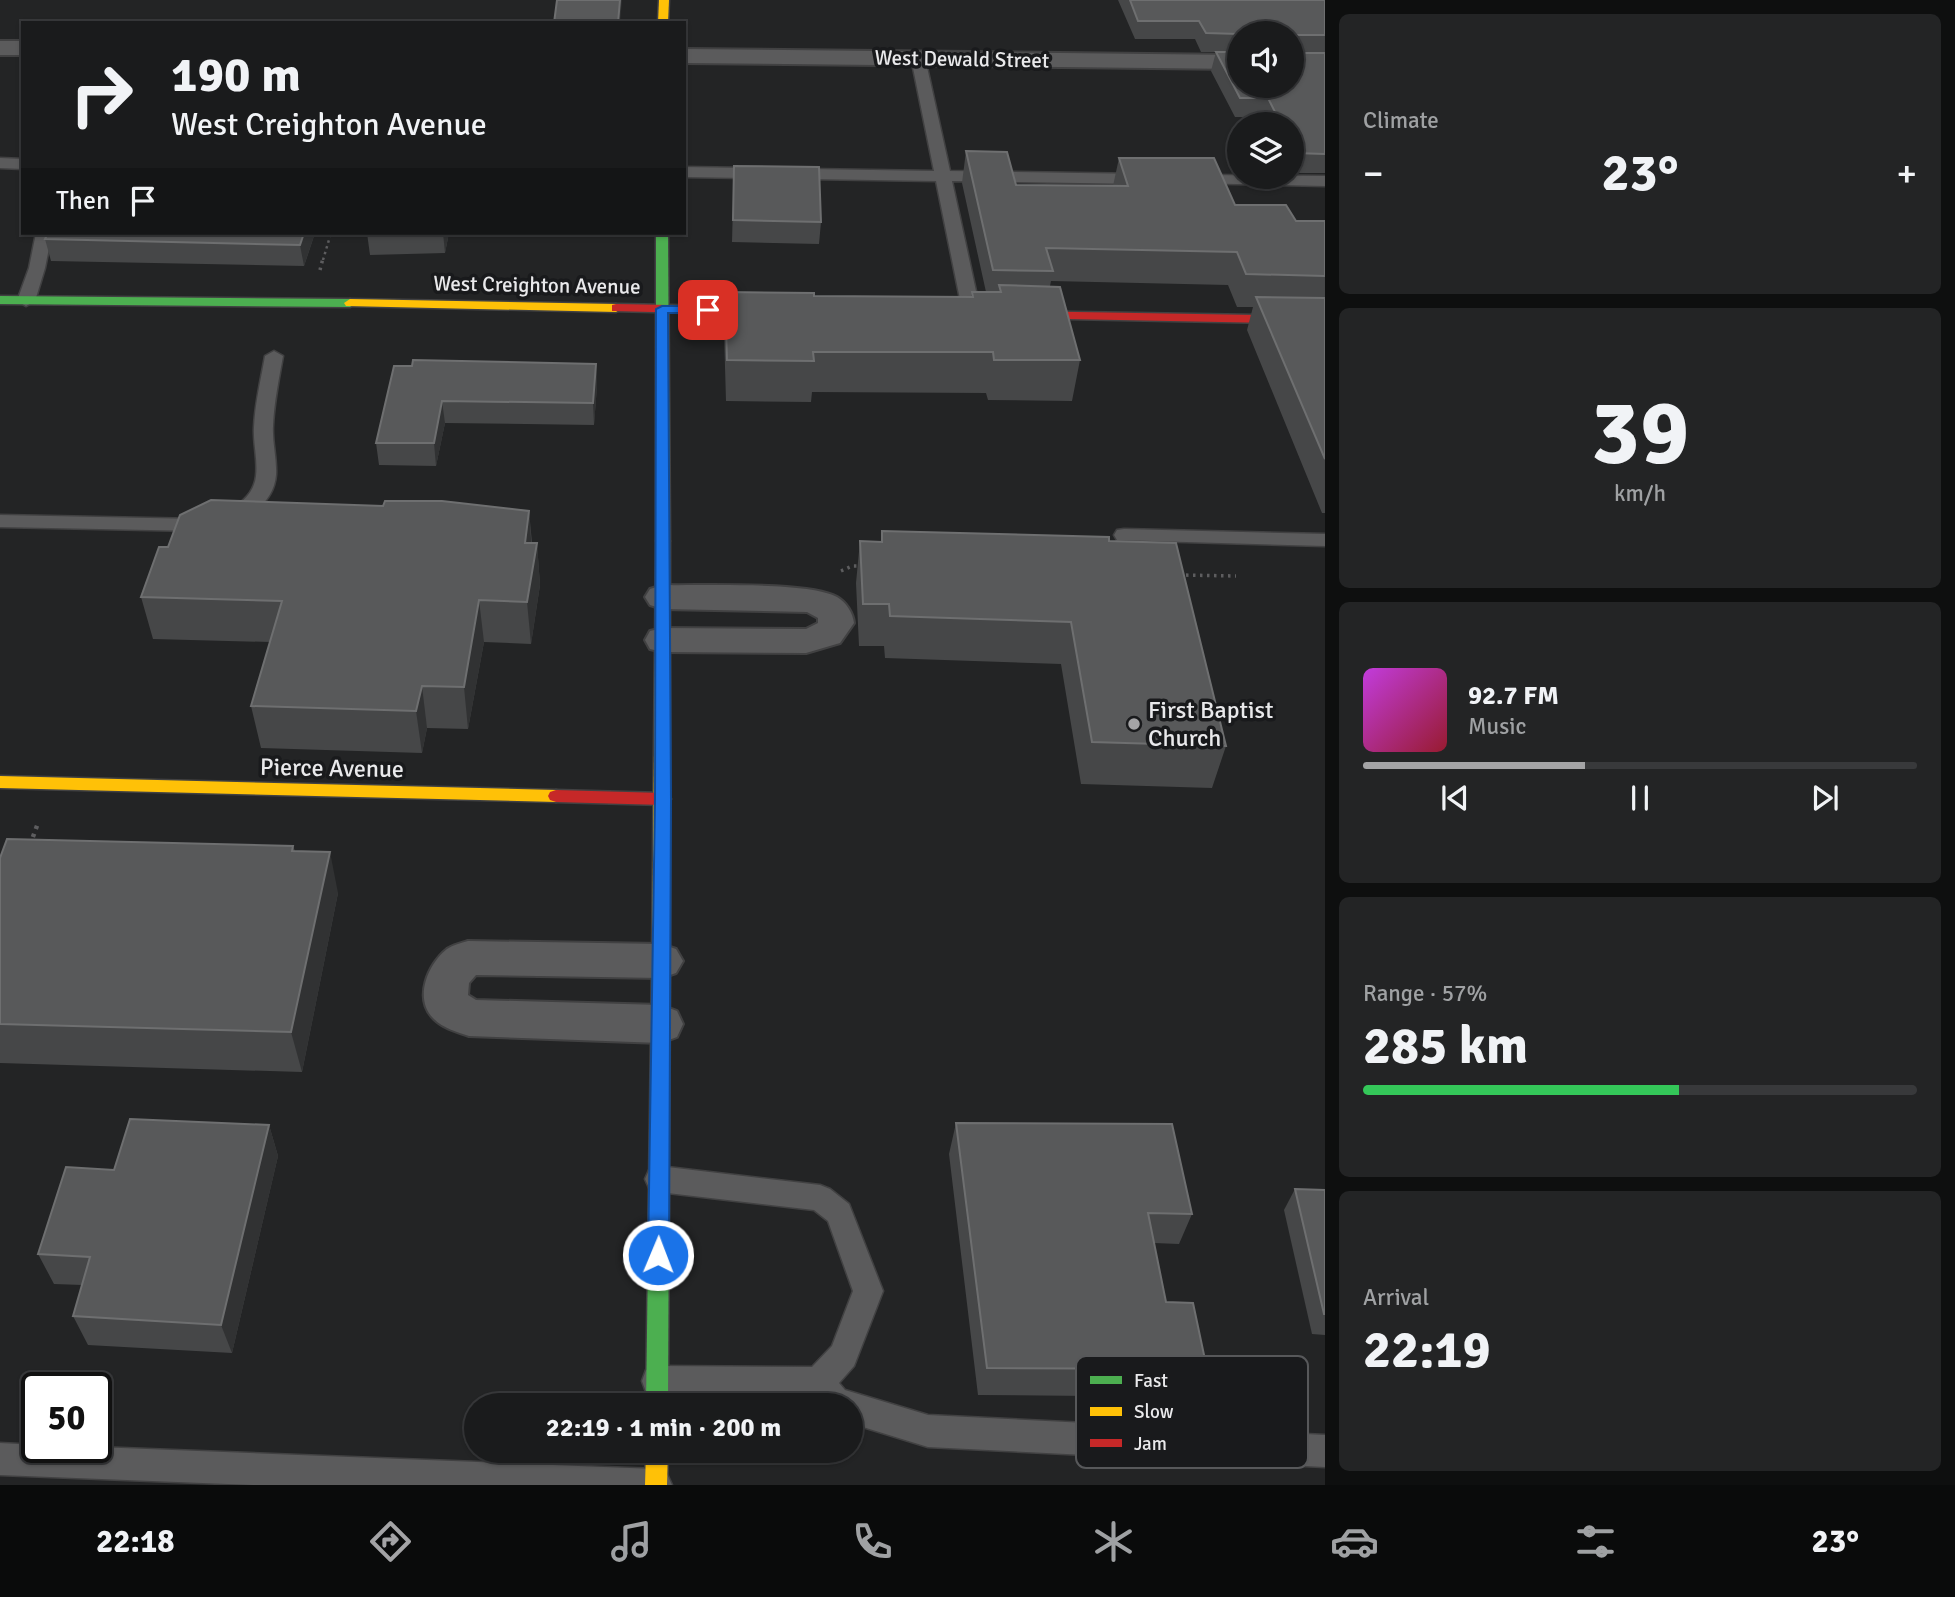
<!DOCTYPE html>
<meta charset="utf-8">
<style>
body{margin:0;font-family:Signika,sans-serif;background:#232425;color:#f1f3f6;height:100vh;display:flex;flex-direction:column;font-size:26px;white-space:nowrap}
*{box-sizing:border-box;margin:0}
p{font-size:23px;color:#9fa1a3}
.icon{flex:none;width:38px;height:38px;fill:none;stroke:currentColor;stroke-width:2;stroke-linecap:round;stroke-linejoin:round}
.map{position:relative;flex:1;overflow:hidden}
.side{display:flex;flex-direction:column;gap:14px;padding:14px;background:#0e0f0f;width:630px}
.side>*{flex:none}
.guide{position:absolute;left:21px;top:21px;width:665px;height:214px;border-radius:0px;box-shadow:0 2px 5px #0004,0 0 0 2px #38393b;background:#1a1b1c;color:#f1f3f6;overflow:hidden}
.fabs{position:absolute;left:1227px;top:21px;display:grid;gap:14px}
.fabs a{display:grid;place-items:center;width:77px;height:77px;border-radius:50%;background:#1a1b1c;box-shadow:0 2px 5px #0004,0 0 0 2px #38393b;font-size:35px}
.speed{position:absolute;left:21px;top:1372px;display:flex;gap:14px;font-size:35px;font-weight:700;text-align:center}
.speed>*{display:grid;place-content:center;width:91px;height:91px;border-radius:50%;background:#1a1b1c;box-shadow:0 2px 5px #0004,0 0 0 2px #38393b;line-height:1}
.speed .limit{border:4px solid #111;border-radius:10px;background:#fff;color:#111}
.pin{position:absolute;display:grid;place-items:center;width:60px;height:60px;color:#fff;margin:-30px;border-radius:14px;box-shadow:0 4px 10px #0006}
.me{position:absolute;width:77px;margin:-38px;rotate:1deg;stroke-linejoin:round;filter:drop-shadow(0 0 5px #0008)}
.turn{display:flex;align-items:center;gap:24px;height:147px;padding:0 35px;font-size:32px}
.turn .icon{width:91px;height:91px;stroke-width:2.5}
.turn b{display:block;font-size:49px;line-height:60px}
.then{display:flex;align-items:center;height:66px;padding:0 35px;background:#0003;gap:14px;font-size:26px}
.big{font-size:52px;font-weight:700;line-height:1.1}
.side .card{flex:1;display:flex;flex-direction:column;justify-content:center;gap:10px;min-width:0;padding:0 24px;border-radius:10px;background:#232425}
.side .dial{align-items:center;gap:0}
.dial b{font-size:91px;line-height:1}
.song{display:flex;align-items:center;gap:21px}
.cover{width:84px;height:84px;border-radius:10px;background:linear-gradient(135deg,hsl(290 70% 55%),hsl(350 70% 35%))}
.played{height:7px;border-radius:4px;background:linear-gradient(90deg,#a4a4a6 40%,#38393b 40%)}
.keys{display:flex;justify-content:space-around;direction:ltr}
.heat{display:flex;justify-content:space-between;align-items:center;font-size:38px;direction:ltr}
.charge{height:10px;border-radius:5px;background:linear-gradient(90deg,#34c759 57%,#38393b 0)}
.trip{position:absolute;left:464px;top:1393px;width:399px;height:70px;border-radius:35px;background:#1a1b1c;box-shadow:0 2px 5px #0004,0 0 0 2px #38393b;font-weight:700;line-height:70px;text-align:center}
.dock{display:flex;height:112px;justify-content:space-around;align-items:center;background:#0a0b0b;color:#9fa1a3}
.dock .icon{width:49px;height:49px}
.dock .selected{color:#a4a4a6}
.dock b{font-size:32px;color:#f1f3f6}
main{display:flex;flex:1;min-height:0}
.map>svg:first-child{display:block}
.lines{fill:none;stroke-linecap:round;stroke-linejoin:round}
.lane-casing{stroke:#414142;stroke-width:3}
.street-casing{stroke:#414142;stroke-width:4}
.fast-casing{stroke:#414142;stroke-width:3}
.slow-casing{stroke:#414142;stroke-width:3}
.jam-casing{stroke:#414142;stroke-width:3}
.path-far2{stroke:#5d5d5f;stroke-width:2.5;stroke-dasharray:2.5 3.5;stroke-linecap:butt}
.path-far1{stroke:#5d5d5f;stroke-width:3.5;stroke-dasharray:2.5 4.5;stroke-linecap:butt}
.path{stroke:#5d5d5f;stroke-width:4.5;stroke-dasharray:3.5 5;stroke-linecap:butt}
.lane{fill:#5b5b5c;fill-rule:evenodd}
.street{fill:#5b5b5c;fill-rule:evenodd}
.fast{fill:#4caf50;fill-rule:evenodd}
.slow{fill:#ffc107;fill-rule:evenodd}
.jam{fill:#c62828;fill-rule:evenodd}
.wall{fill:#464748;fill-rule:evenodd}
.shaded-wall{fill:#313233}
.building{fill:#58595a;stroke:#6e6f70;stroke-width:2}
.route{fill:#1a73e8;stroke:#114b97;stroke-width:2}
.poi-dot{fill:#a4a4a6;stroke:#191a1c;stroke-width:2.5}
.labels{text-anchor:middle;stroke-width:7;stroke-linejoin:round;paint-order:stroke}
.far-street-label{font-size:21px;fill:#e9e9eb;stroke:#191a1c}
.poi-label{font-size:24px;fill:#e9e9eb;stroke:#191a1c;text-anchor:start}
.street-label{font-size:24px;fill:#e9e9eb;stroke:#191a1c}
.key{fill:#191a1c;stroke:#57585a;stroke-width:2}
.key-label{font-size:19px;fill:#e9e9eb}
</style>
<main>
<div class="map">
<svg width="1325" height="1485" viewBox="0 0 1325 1485">
<rect width="100%" height="100%" fill="#232425"/>
<g class="lines">
<g class="lane-casing">
<g id="lane">
<polygon points="918,54 925,58 950,171 1143,174 1151,179 1143,184 952,181 981,314 972,319 963,314 936,181 684,177 684,167 934,171 911,58"/>
<polygon points="0,158 23,159 23,169 0,168"/>
<polygon points="1195,175 1325,176 1325,186 1189,183 1187,180 1189,177"/>
<polygon points="36,233 52,233 45,268 35,301 26,306 17,301 29,268"/>
<path d="M274,351L283,356C279,379 274,402 273,426C272,442 277,459 276,475C273,512 230,527 199,531L0,527V515L199,519C223,515 253,503 256,476C258,460 253,443 254,427C255,403 261,379 265,356Z"/>
<polygon points="1124,529 1325,534 1325,546 1117,540 1114,535 1117,530"/>
<polygon points="659,1166 820,1185 830,1189 849,1204 883,1291 854,1366 839,1383 845,1390 928,1415 1325,1435 1325,1467 928,1447 850,1423 850,1405 818,1405 812,1397 657,1396 646,1392 642,1381 646,1370 657,1366 812,1367 832,1346 853,1291 828,1221 814,1210 659,1192 649,1188 645,1179 649,1170"/>
<polygon points="0,1443 37,1445 37,1447 96,1447 656,1469 667,1474 672,1485 253,1485 0,1475"/>
</g>
</g>
<g class="street-casing">
<g id="street">
<rect x="0" y="41" width="23" height="14"/>
<polygon points="684,49 1239,55 1239,69 684,63"/>
<path d="M663,585C700,586 809,581 837,597C846,602 853,613 854,623L840,643L806,653L663,652L650,649L645,640L650,631L663,628L806,629L818,623V618L807,612L663,609L650,605L645,597L650,589Z"/>
<path d="M468,941L661,944L676,949L683,961L676,973L661,978L476,975L469,983L468,995L476,1000L661,1005L677,1011L683,1024L677,1037L661,1043L469,1036C457,1032 443,1028 434,1019C413,999 428,964 447,949C453,945 461,943 468,941Z"/>
</g>
</g>
<g class="fast-casing">
<g id="fast">
<polygon points="656,233 668,233 670,541 663,545 656,541"/>
<polygon points="0,296 350,299 356,303 350,307 0,304"/>
<polygon points="661,958 667,960 670,965 668,1405 646,1405 652,965 655,960"/>
</g>
</g>
<g class="slow-casing">
<g id="slow">
<polygon points="659,0 669,0 668,23 658,23"/>
<polygon points="350,299 616,304 622,308 616,312 346,306 344,303"/>
<polygon points="663,537 670,541 670,965 667,970 661,972 655,970 652,965 656,541"/>
<polygon points="0,776 556,790 562,792 564,796 562,800 556,802 0,788"/>
<polygon points="646,1451 668,1451 667,1485 645,1485"/>
</g>
</g>
<g class="jam-casing">
<g id="jam">
<polygon points="616,304 777,307 783,311 777,315 612,311 612,305"/>
<polygon points="1016,311 1325,316 1325,324 1012,318 1012,312"/>
<polygon points="556,790 663,793 669,795 671,799 669,803 663,805 556,802 550,800 548,796 550,792"/>
</g>
</g>
<polyline class="path-far2" points="323,260 331,233"/>
<g class="path-far1">
<polyline points="320,270 323,258"/>
<polyline points="841,571 852,566 862,566"/>
<polyline points="1179,575 1236,576"/>
</g>
<polyline class="path" points="30,845 38,823"/>
<use href="#lane" class="lane"/>
<use href="#street" class="street"/>
<use href="#fast" class="fast"/>
<use href="#slow" class="slow"/>
<use href="#jam" class="jam"/>
</g>
<g class="wall">
<path d="M1118,0H1325V173H1292V124H1267L1263,117H1235L1211,71L1216,52H1217H1201L1195,39H1135ZM1239,33H1292L1239,86Z"/>
<polygon points="966,151 1016,185 1113,186 1119,158 1235,205 1296,221 1325,221 1325,513 1322,513 1247,330 1253,307 1237,307 1228,285 1051,281 1050,286 1080,360 1072,401 988,400 986,393 812,392 811,402 726,401 724,332 725,292 814,296 971,297 972,292 986,292 962,183"/>
<polygon points="734,166 821,222 819,244 732,242"/>
<polygon points="315,233 304,266 51,261 45,239"/>
<polygon points="367,233 449,233 445,253 370,255"/>
<polygon points="596,364 597,386 594,425 445,423 436,466 379,465 376,443 412,366"/>
<polygon points="529,511 532,543 537,543 540,585 531,644 484,642 468,729 427,728 422,753 261,748 251,706 270,642 153,639 141,597 168,547"/>
<polygon points="882,531 1109,541 1226,746 1212,788 1081,784 1061,664 885,658 884,646 859,646 856,583 860,541 881,542"/>
<polygon points="293,846 295,851 338,893 302,1072 0,1063 0,858"/>
<polygon points="956,1123 1192,1214 1179,1244 1154,1243 1166,1302 1207,1369 1192,1397 978,1395 949,1154"/>
<polygon points="269,1125 278,1156 232,1353 88,1345 73,1316 82,1285 54,1284 38,1254 114,1170"/>
<polygon points="1295,1189 1325,1190 1325,1335 1312,1334 1284,1210"/>
</g>
<g class="shaded-wall">
<polygon points="620,0 622,0 620,23 618,23"/>
<polygon points="304,233 315,233 304,266 300,245"/>
<polygon points="443,233 449,233 445,253"/>
<polygon points="596,364 597,386 594,425 593,403"/>
<polygon points="442,401 445,423 436,466 434,443"/>
<polygon points="529,511 532,553 525,543"/>
<polygon points="537,543 540,585 531,644 527,602"/>
<polygon points="479,600 484,642 468,729 464,687"/>
<polygon points="422,686 427,728 422,753 416,711"/>
<polygon points="330,852 338,893 302,1072 291,1032"/>
<polygon points="269,1125 278,1156 232,1353 221,1325"/>
</g>
<g class="building">
<polygon points="557,0 620,0 618,23 554,23"/>
<polygon points="1130,0 1325,0 1325,35 1295,35 1295,53 1325,53 1325,154 1295,153 1292,146 1292,124 1281,124 1268,98 1240,98 1216,52 1239,52 1239,86 1292,86 1292,33 1239,33 1239,34 1206,33 1199,21 1138,21"/>
<polygon points="966,151 1007,152 1016,185 1128,186 1119,158 1214,158 1235,205 1286,205 1296,221 1325,221 1325,276 1246,274 1237,252 1046,248 1053,271 993,270"/>
<polygon points="734,166 819,167 821,222 733,220"/>
<polygon points="48,233 304,233 300,245 45,239"/>
<polygon points="999,285 1060,287 1080,360 994,360 993,352 813,352 814,361 727,360 725,292 814,293 814,296 973,297 972,292 1001,292"/>
<polygon points="1256,297 1325,298 1325,459"/>
<polygon points="413,360 596,364 593,403 442,401 434,443 376,443 394,366 412,366"/>
<polygon points="211,500 383,506 385,501 442,501 529,511 525,543 537,543 527,602 479,600 464,687 422,686 416,711 251,706 282,601 141,597 159,547 168,547 180,515"/>
<polygon points="882,531 1109,537 1109,541 1176,543 1226,746 1092,742 1071,622 890,616 889,604 863,604 860,541 882,542"/>
<polygon points="7,839 293,846 292,851 330,852 291,1032 0,1024 0,858"/>
<polygon points="130,1119 269,1125 221,1325 73,1316 90,1257 38,1254 66,1167 114,1170"/>
<polygon points="956,1123 1172,1124 1192,1214 1148,1213 1166,1302 1193,1303 1207,1369 987,1368"/>
<polygon points="1295,1189 1325,1190 1325,1314 1324,1314"/>
</g>
<polygon class="route" points="708,306 712,308 712,313 668,313 671,799 669,1255 666,1261 658,1264 651,1261 648,1255 655,799 656,309 662,306"/>
<circle class="poi-dot" cx="1134" cy="724" r="7"/>
<g class="labels">
<g class="far-street-label">
<text transform="translate(962 59) rotate(1)" y="7">West Dewald Street</text>
<text transform="translate(537 285) rotate(1)" y="7">West Creighton Avenue</text>
</g>
<g class="poi-label">
<text x="1148" y="718">First Baptist<tspan x="1148" dy="28">Church</tspan></text>
</g>
<g class="street-label">
<text transform="translate(332 768) rotate(1)" y="8">Pierce Avenue</text>
</g>
</g>
<rect x="1076" y="1356" width="232" height="112" rx="10" class="key"/>
<rect x="1090" y="1376" width="32" height="8" fill="#4caf50"/>
<rect x="1090" y="1407" width="32" height="9" fill="#ffc107"/>
<rect x="1090" y="1439" width="32" height="8" fill="#c62828"/>
<g class="key-label">
<text x="1134" y="1387">Fast</text>
<text x="1134" y="1418">Slow</text>
<text x="1134" y="1450">Jam</text>
</g>
</svg>
<div class="fabs">
<a><svg class="icon" aria-label="sound" viewBox="0 0 24 24"><path d="M4 9h4l5-4v14l-5-4H4zM17 9q2 3 0 6"/></svg></a>
<a><svg class="icon" aria-label="layers" viewBox="0 0 24 24"><path d="M12 4l9 5-9 5-9-5zM3 14l9 5 9-5"/></svg></a>
</div>
<div class="speed"><div class="limit">50</div></div>
<div class="pin" style="left:708px;top:310px;background:#d93025"><svg class="icon" aria-label="arrive" viewBox="0 0 24 24"><path d="M6 21V4h12l-3 4 3 4H6"/></svg></div>
<svg class="me" style="left:658px;top:1255px" viewBox="-20 -20 40 40"><circle r="17" fill="#1a73e8" stroke="#fff" stroke-width="3"/><path d="M0-11L8 9 0 5-8 9z" fill="#fff"/></svg>
<div class="trip">22:19 · 1 min · 200 m</div>
<div class="guide">
<div class="turn"><svg class="icon" aria-label="right" viewBox="0 0 24 24"><path d="M7 20v-9h11M14 6l5 5-5 5"/></svg><div><b>190 m</b>West Creighton Avenue</div></div>
<div class="then">Then<svg class="icon" aria-label="arrive" viewBox="0 0 24 24"><path d="M6 21V4h12l-3 4 3 4H6"/></svg></div>
</div>
</div>
<section class="side">
<div class="card"><p>Climate</p>
<div class="heat"><a>−</a><b class="big">23°</b><a>+</a></div>
</div>
<div class="card dial"><b>39</b><p>km/h</p></div>
<div class="card">
<div class="song"><i class="cover"></i><div><b>92.7 FM</b><p>Music</p></div></div>
<div class="played"></div>
<div class="keys"><svg class="icon" aria-label="previous" viewBox="0 0 24 24"><path d="M18 5L8 12l10 7zM5 5v14"/></svg><svg class="icon" aria-label="pause" viewBox="0 0 24 24"><path d="M8 5v14M16 5v14"/></svg><svg class="icon" aria-label="next" viewBox="0 0 24 24"><path d="M6 5l10 7-10 7zM19 5v14"/></svg></div>
</div>
<div class="card"><p>Range · 57%</p><b class="big">285 km</b><div class="charge"></div></div>
<div class="card"><p>Arrival</p><b class="big">22:19</b></div>
</section>
</main>
<nav class="dock">
<b>22:18</b>
<svg class="icon selected" aria-label="directions" viewBox="0 0 24 24"><path d="M12 3l9 9-9 9-9-9zM9 14v-3h6M13 9l2 2-2 2"/></svg>
<svg class="icon" aria-label="music" viewBox="0 0 24 24"><path d="M9 18V5l10-2v13"/><circle cx="6" cy="18" r="3"/><circle cx="16" cy="16" r="3"/></svg>
<svg class="icon" aria-label="phone" viewBox="0 0 24 24"><path d="M5 4h4l2 5-3 2q2 4 5 5l2-3 5 2v4C11 20 4 13 5 4z"/></svg>
<svg class="icon" aria-label="climate" viewBox="0 0 24 24"><path d="M12 3v18M4 7l16 10M4 17L20 7"/></svg>
<svg class="icon" aria-label="car" viewBox="0 0 24 24"><path d="M5 17H2v-5l4-1 3-4h7l3 4 3 1v5h-3M9 17h6M6 11h13"/><circle cx="7" cy="17" r="2"/><circle cx="17" cy="17" r="2"/></svg>
<svg class="icon" aria-label="filters" viewBox="0 0 24 24"><path d="M4 7h16M4 17h16"/><circle cx="9" cy="7" r="2"/><circle cx="15" cy="17" r="2"/></svg>
<b>23°</b>
</nav>
